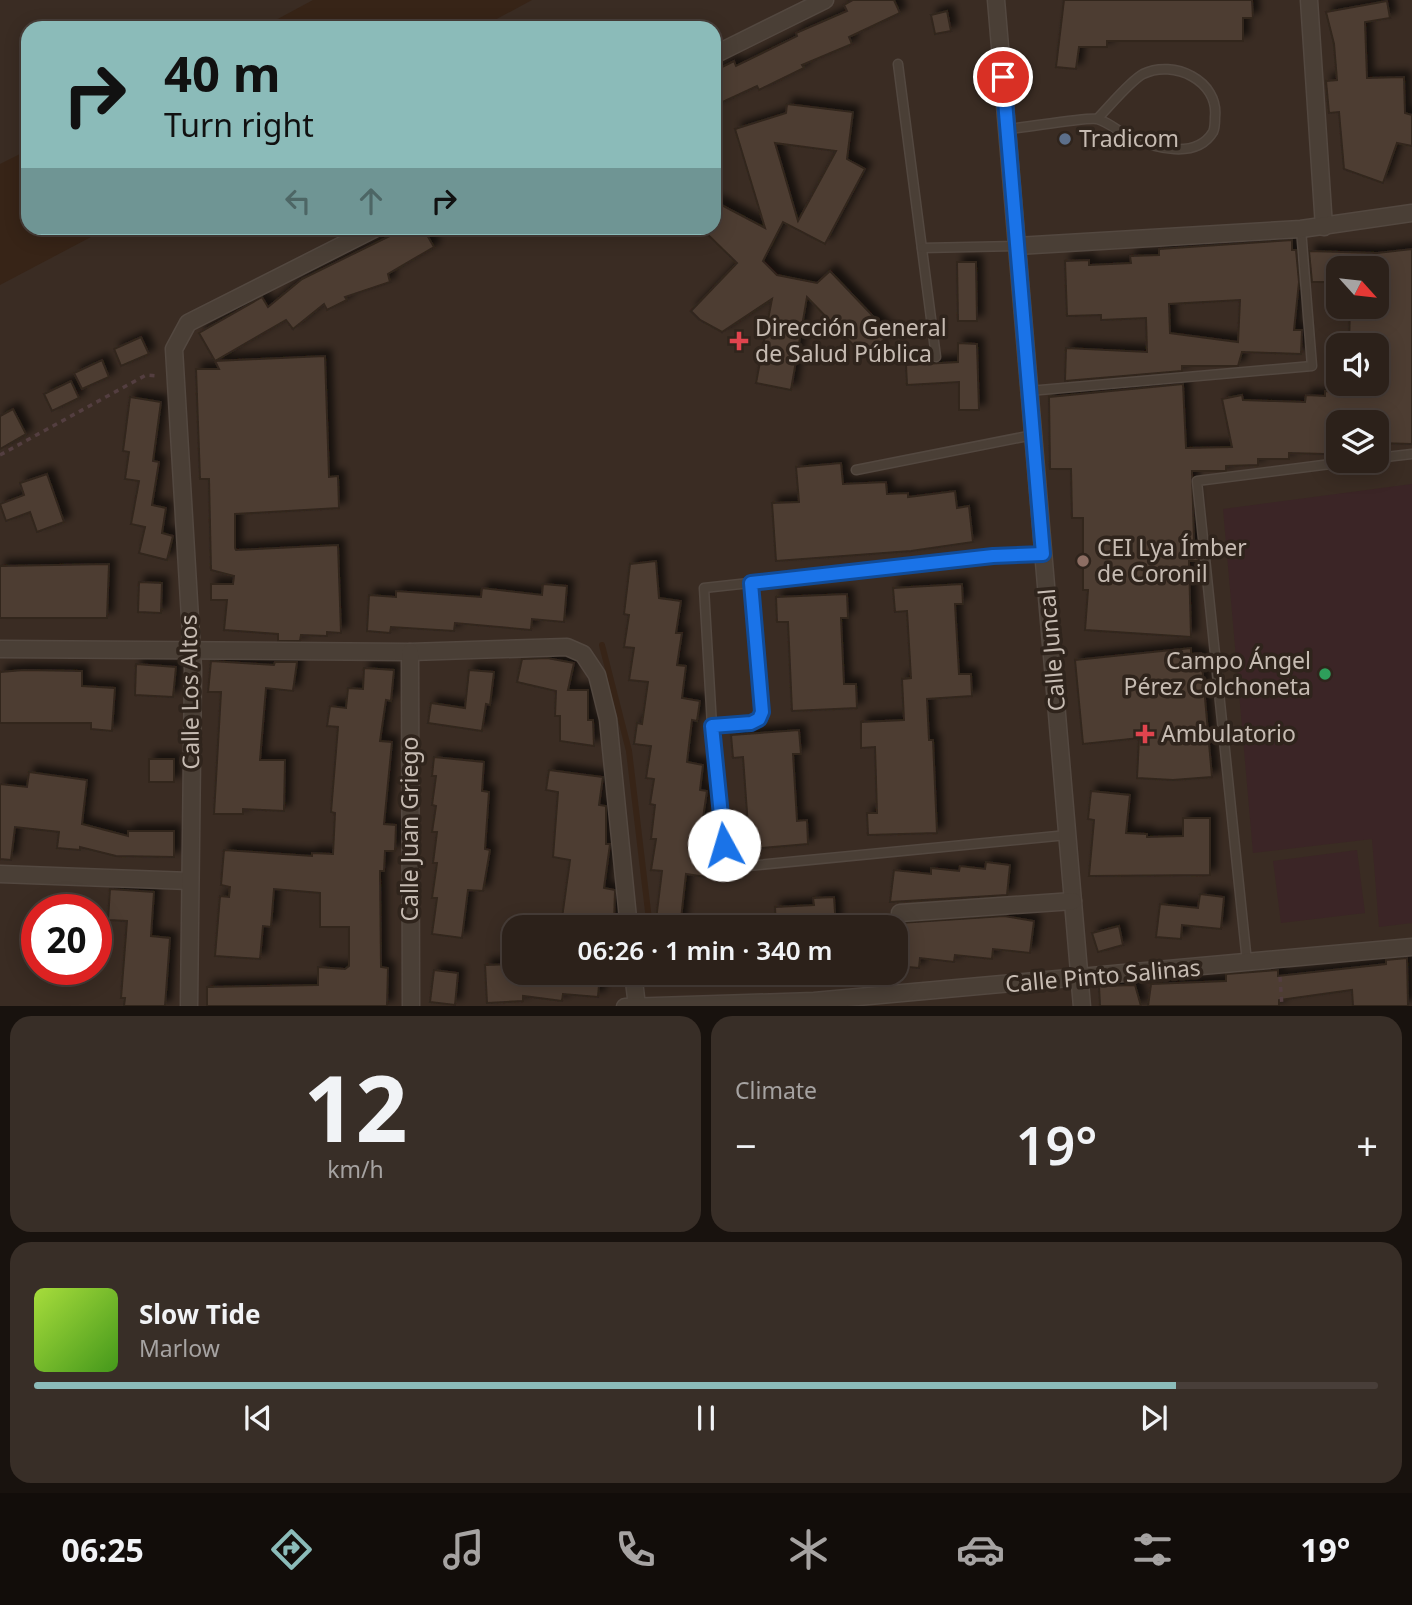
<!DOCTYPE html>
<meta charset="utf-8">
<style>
body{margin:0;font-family:"Noto Sans",sans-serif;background:#382e27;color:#f1f3f6;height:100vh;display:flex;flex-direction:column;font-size:26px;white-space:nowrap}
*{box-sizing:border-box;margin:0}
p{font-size:23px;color:#a6a3a2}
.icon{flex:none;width:38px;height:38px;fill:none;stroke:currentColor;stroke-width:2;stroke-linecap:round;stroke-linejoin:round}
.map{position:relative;height:1006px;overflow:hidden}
.sheet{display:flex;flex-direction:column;gap:10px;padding:10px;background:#18120e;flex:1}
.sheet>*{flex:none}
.hud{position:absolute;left:21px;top:21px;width:700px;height:214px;border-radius:21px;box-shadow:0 4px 18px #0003,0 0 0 2px #483e39;background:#8bbbb9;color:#111;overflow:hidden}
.needle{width:46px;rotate:117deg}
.buttons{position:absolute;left:1326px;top:256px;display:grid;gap:14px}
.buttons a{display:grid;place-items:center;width:63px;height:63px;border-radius:14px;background:#2c211a;box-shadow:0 4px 18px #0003,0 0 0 2px #483e39;font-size:35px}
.speed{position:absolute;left:21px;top:894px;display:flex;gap:14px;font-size:35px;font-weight:700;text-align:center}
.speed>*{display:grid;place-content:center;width:91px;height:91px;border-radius:50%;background:#2c211a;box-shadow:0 4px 18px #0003,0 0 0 2px #483e39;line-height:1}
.speed .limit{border:10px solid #d22;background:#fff;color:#111}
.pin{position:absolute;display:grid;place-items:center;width:60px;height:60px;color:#fff;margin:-30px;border:4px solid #fff;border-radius:50%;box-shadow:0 2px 7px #0007}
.me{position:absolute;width:77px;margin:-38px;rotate:354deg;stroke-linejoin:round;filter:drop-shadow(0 0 5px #0008)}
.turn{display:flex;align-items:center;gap:24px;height:147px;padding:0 28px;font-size:32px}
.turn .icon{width:91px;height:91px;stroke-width:2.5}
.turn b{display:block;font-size:49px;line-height:60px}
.lanes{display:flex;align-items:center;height:66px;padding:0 28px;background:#0003;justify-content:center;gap:35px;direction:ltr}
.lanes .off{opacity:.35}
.big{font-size:52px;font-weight:600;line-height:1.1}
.sheet .tile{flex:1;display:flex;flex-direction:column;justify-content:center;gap:10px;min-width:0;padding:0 24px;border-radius:21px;background:#382e27}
.sheet .dial{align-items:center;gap:0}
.dial b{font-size:91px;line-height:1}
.song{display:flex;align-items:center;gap:21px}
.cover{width:84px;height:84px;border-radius:10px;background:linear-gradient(135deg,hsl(80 70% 55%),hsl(100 70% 35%))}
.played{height:7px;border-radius:4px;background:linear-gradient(90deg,#8bbbb9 85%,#483e39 85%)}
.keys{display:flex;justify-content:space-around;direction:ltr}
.heat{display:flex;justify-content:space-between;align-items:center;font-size:38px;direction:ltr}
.sheet .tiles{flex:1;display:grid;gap:10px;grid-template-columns:1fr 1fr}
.tile:last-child{grid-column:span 2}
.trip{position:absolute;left:502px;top:915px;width:406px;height:70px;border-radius:21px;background:#2c211a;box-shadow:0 4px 18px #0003,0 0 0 2px #483e39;font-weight:600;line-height:70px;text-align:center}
.dock{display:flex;height:112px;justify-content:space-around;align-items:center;background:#120d0a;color:#a6a3a2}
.dock .icon{width:49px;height:49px}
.dock .active{color:#8bbbb9}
.dock b{font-size:32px;color:#f1f3f6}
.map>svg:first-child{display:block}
.green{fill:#3b2526}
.water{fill:#372417}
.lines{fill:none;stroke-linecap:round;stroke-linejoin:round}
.stream{stroke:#372417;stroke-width:6}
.building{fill:#4e3d32;stroke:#31261e;stroke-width:2;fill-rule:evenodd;filter:url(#shadow)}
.lane-casing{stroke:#534840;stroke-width:11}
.street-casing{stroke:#534840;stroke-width:19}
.path{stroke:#533e40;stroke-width:3.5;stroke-dasharray:5 5;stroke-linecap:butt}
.lane{stroke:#4a3f36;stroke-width:8}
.street{stroke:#4a3f36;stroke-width:16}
.route-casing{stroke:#114b97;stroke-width:18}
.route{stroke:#1a73e8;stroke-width:12}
.service-dot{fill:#5c6f8a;stroke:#2f241c;stroke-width:2.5}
.health-dot{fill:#e0444e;stroke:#2f241c;stroke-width:2.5}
.education-dot{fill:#8d6e63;stroke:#2f241c;stroke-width:2.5}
.leisure-dot{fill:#2e9e5b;stroke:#2f241c;stroke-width:2.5}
.labels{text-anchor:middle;stroke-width:7;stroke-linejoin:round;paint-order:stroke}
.poi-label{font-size:23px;fill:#c6bbb2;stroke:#2f241c;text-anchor:start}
.street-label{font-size:23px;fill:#c6bbb2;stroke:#2f241c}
</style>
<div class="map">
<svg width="1412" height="1007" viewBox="0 0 1412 1007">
<defs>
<filter id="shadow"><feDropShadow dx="6" dy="-6" stdDeviation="3.5" flood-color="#0009"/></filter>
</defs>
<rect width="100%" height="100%" fill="#3a2c23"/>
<g class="green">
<polygon points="1412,484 1412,923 1379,927 1372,839 1253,853 1223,509"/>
<polygon points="1357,850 1365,913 1281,923 1273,861"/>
</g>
<g class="water">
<polygon points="313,0 532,0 480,28 261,28"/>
<polygon points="28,150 28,228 108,228 0,285 0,164"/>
</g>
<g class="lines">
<g class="stream">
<polyline points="602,645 629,751 650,928"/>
<polyline points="656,973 657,980"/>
</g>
</g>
<g class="building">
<polygon points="853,0 894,0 900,13 849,37 852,44 802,65 804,68 759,90 757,86 714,106 714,71 734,61 736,66 797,36 796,33 847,11 844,5"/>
<polygon points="1064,0 1252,0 1253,18 1243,18 1243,41 1107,41 1107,47 1079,47 1076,69 1056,67"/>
<polygon points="1387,1 1390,18 1365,22 1367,78 1404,77 1405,113 1412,115 1412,146 1397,143 1383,183 1344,169 1339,112 1329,113 1326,81 1337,80 1334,44 1326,12"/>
<polygon points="947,11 951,31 935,34 931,15"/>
<path d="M787,104L853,112L847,159L865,169L825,244L783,222L763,261L777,275L817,283L830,271L890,334L865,357L807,297L791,390L756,383L772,299L722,332L700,320L691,311L737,263L701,228H714V201L765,228L735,129L786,113ZM775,143L836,151L798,221L781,163Z"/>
<polygon points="406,228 423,228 434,247 388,274 390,282 345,297 347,300 327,310 324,304 293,329 286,320 215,361 199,333 262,297 268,307 302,279"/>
<path d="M1292,240V250H1296L1299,282L1294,330H1302L1301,354L1242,352L1238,366H1182V371L1065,381L1066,348L1147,352L1146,318L1101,320V315L1067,316L1065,261L1089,260V265L1131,263L1130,256L1159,255V249ZM1240,300L1238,342L1170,333L1169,304Z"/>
<polygon points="1412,249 1412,444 1377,443 1377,422 1339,422 1339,449 1325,449 1325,454 1289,453 1289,459 1258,459 1258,465 1226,466 1226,471 1192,471 1194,541 1197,541 1199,561 1189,561 1191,637 1085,630 1088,590 1083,590 1083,518 1072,518 1071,469 1050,469 1049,397 1183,384 1186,448 1232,447 1222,399 1242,395 1243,400 1305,402 1306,395 1325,396 1325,391 1372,392 1372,387 1377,387 1377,345 1349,345 1350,306 1383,306 1378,268 1339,268 1339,282 1312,282 1309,251 1377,253"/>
<polygon points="957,262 976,262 977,321 958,321"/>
<polygon points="141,337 149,354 121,366 114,349"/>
<polygon points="958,343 977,344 979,410 959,410 959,382 907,385 906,365 958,362"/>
<polygon points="325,356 329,477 338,476 339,508 235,514 235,548 236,550 338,545 341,633 327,632 327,636 301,635 300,641 278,641 278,634 224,630 227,600 211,600 211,584 233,584 234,576 211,570 209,479 200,479 196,369 219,369 215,361"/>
<polygon points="102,360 109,377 82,389 74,373"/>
<polygon points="71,381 79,398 52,411 44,394"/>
<polygon points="130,397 161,402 153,461 159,462 152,505 166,508 162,533 173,536 167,560 139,553 145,527 131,524 139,481 125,479 129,452 123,451"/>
<polygon points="13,409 26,434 0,449 0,416"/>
<polygon points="841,463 843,484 886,482 887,494 908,493 908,497 955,491 957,508 969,506 973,542 911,551 776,561 772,503 799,502 796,467"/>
<polygon points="47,474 64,522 37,532 30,512 6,521 0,504 24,495 20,483"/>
<polygon points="656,561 659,598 681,601 676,633 682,633 677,665 686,666 682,698 700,701 697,721 692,720 687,762 703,765 700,790 707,791 702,825 708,825 704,856 708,856 706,877 686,874 680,928 655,928 662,871 651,870 656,839 651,839 655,805 650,804 654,779 646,778 651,746 634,744 637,723 642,724 648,682 629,680 634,648 624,647 629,615 624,614 630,564"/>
<polygon points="109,564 107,618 0,618 0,566"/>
<polygon points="139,582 162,583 161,613 138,612"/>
<polygon points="543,584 567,586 564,622 532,619 531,630 455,623 454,631 391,627 390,633 367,631 369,595 396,597 396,591 481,597 482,588 542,595"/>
<polygon points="962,584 963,604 955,604 959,674 971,674 972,696 927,699 929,740 933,740 937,833 868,835 867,813 877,813 875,747 861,748 861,722 904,720 902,679 911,678 907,611 895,612 893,588"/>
<polygon points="847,594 848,618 841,618 844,684 856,684 857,708 792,711 788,622 777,622 776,597"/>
<polygon points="1191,648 1191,654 1201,653 1212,777 1173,780 1137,778 1139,738 1083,744 1075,660"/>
<polygon points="547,658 574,663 568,690 588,690 588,720 593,720 594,746 560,741 560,716 555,716 556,691 517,682 522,659"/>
<polygon points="211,661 274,665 275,662 297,662 293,691 266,688 260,760 285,760 284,811 243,809 243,814 214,814 221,692 208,692"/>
<polygon points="136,664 176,667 173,697 135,695"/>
<polygon points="364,668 394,670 391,701 386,700 380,741 392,742 384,824 396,825 395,851 385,851 384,871 380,871 381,967 388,968 387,1006 207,1006 207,987 318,985 318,967 345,969 349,966 349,927 320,927 320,893 274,889 271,927 263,926 260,959 215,956 220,896 229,897 230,887 221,885 224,850 312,856 312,853 333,854 335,813 331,812 338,727 327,726 330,706 346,708 348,688 363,689"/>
<polygon points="24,670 82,671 82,686 115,688 112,731 91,729 91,723 0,723 0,672"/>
<polygon points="469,670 494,672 490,705 486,704 482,731 428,723 431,703 465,708"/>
<polygon points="799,730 801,754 793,754 797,821 807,820 808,844 739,850 738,827 748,826 743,757 733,758 731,735"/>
<polygon points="434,757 484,762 482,791 489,792 485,849 490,850 483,891 468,890 462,938 432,934 437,898 432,898 437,863 433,863 437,832 432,832 436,806 432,805 436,776 432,776"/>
<rect x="149" y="759" width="25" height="23"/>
<polygon points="549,770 603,777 599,805 606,806 606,844 610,844 604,888 615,890 614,924 562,918 570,860 553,857 558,792 546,790"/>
<polygon points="29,772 87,780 82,824 128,836 128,831 174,831 174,857 116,856 80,847 80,850 57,848 59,832 15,827 11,860 0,859 0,784 27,787"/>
<polygon points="1091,791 1130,795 1126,833 1147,834 1147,837 1183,836 1183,818 1210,818 1210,875 1089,876 1094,820 1088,819"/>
<polygon points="986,862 1010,865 1007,895 890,902 894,870 931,874 931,868 959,871 960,866 985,869"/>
<polygon points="110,889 154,892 151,936 170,938 165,1006 124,1006 125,998 121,998 127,921 108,920"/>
<polygon points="1200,894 1224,897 1221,929 1182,925 1181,939 1156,937 1160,904 1198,908"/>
<polygon points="834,897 836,928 776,928 775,907 814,905 813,898"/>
<polygon points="1004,916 1034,921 1030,953 993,949 992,959 955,955 954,962 920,958 919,968 896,966 899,923"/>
<polygon points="1119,926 1123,945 1098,952 1092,933"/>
<polygon points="1407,958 1408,1006 1353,1006 1352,990 1279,1000 1279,1006 1148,1006 1151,984 1226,981 1226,974 1278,970 1278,976 1386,964 1386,960"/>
<polygon points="514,964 514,973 600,973 598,997 563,994 562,1001 523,996 523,1001 487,1003 485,965"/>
<polygon points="434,970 458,973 455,1005 430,1002"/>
<polygon points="1135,985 1141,1006 1100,1006 1099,986"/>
</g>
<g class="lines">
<g class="lane-casing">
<g id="lane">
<polyline points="898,64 936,357"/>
<path d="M1007,129C1025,128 1085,117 1097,119C1109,122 1120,133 1130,137C1155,148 1196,160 1213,132C1215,128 1215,122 1215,117C1219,81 1174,59 1143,74C1130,81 1108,108 1097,119"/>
<polyline points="922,248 1017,246"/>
<polyline points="1029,391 1312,366 1301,229"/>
<polyline points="1377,458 1412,454"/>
<polyline points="856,470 1033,435"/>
<polyline points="1043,554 993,556 704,588 712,726 727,868 1067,835"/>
<polyline points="712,726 751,723 759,719 762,712 751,583"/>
<polyline points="1247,962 1197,481 1362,460"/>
</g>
</g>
<g class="street-casing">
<g id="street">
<polyline points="996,0 1082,1007"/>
<polyline points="1309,0 1324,227"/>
<polyline points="714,55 825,0"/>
<polyline points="1017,246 1301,229 1412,213"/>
<polyline points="0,649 410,652 567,647 583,654 597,675 608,719 629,928"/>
<polyline points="410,652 411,1007"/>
<polyline points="0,874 190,881"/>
<polyline points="900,913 1073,901"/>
<polyline points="633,973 637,1006"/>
<polyline points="189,1007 193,669 174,349 188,323 376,228"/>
<polyline points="625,1007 814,1001 1412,947"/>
</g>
</g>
<g class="path">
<polyline points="0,455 146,375 159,376"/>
<polyline points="1280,977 1282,1007"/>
</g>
<use href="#lane" class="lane"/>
<use href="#street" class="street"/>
</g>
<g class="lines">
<g class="route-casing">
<polyline id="route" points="724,845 712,726 751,723 759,719 762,712 751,583 993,556 1043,554 1003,77"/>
</g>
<use href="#route" class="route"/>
</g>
<circle class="service-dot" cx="1065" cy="139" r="7"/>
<g class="health-dot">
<path d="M735.5 330.5h7v7h7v7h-7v7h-7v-7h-7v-7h7z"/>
<path d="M1141.5 723.5h7v7h7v7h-7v7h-7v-7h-7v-7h7z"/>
</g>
<circle class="education-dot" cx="1083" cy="561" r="7"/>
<circle class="leisure-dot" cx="1325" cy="674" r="7"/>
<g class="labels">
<g class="poi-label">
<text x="1079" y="147">Tradicom</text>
<text x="755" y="336">Dirección General<tspan x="755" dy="26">de Salud Pública</tspan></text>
<text x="1097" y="556">CEI Lya Ímber<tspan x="1097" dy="26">de Coronil</tspan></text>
<text x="1311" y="669" text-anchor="end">Campo Ángel<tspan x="1311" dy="26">Pérez Colchoneta</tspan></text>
<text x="1161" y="742">Ambulatorio</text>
</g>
<g class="street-label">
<text transform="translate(1052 650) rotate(-95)" y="8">Calle Juncal</text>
<text transform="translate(190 692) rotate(-91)" y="8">Calle Los Altos</text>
<text transform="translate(410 829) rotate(-90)" y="8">Calle Juan Griego</text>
<text transform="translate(1103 976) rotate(-5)" y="8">Calle Pinto Salinas</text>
</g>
</g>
</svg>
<div class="buttons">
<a><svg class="needle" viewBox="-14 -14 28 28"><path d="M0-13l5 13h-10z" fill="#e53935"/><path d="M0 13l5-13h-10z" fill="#a6a3a2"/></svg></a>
<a><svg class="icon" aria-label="sound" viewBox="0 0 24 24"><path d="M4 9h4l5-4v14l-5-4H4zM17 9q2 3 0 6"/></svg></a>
<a><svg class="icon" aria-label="layers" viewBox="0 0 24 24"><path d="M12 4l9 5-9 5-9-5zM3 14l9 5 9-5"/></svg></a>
</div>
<div class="speed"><div class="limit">20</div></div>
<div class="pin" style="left:1003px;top:77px;background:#d93025"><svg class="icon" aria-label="arrive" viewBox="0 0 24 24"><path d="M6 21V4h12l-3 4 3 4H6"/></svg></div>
<svg class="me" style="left:724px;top:845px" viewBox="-20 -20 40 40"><circle r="19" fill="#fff"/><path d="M0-13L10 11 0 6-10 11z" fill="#1a73e8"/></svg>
<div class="trip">06:26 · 1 min · 340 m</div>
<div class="hud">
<div class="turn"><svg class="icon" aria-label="right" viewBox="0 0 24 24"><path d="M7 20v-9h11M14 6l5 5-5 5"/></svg><div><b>40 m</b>Turn right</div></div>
<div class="lanes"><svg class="icon off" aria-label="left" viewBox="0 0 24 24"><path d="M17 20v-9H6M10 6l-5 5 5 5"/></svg><svg class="icon off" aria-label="ahead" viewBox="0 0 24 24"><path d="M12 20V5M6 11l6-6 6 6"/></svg><svg class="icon" aria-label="right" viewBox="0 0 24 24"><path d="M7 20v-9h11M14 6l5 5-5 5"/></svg></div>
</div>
</div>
<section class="sheet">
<div class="tiles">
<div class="tile dial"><b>12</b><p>km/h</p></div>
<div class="tile"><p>Climate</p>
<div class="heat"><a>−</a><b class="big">19°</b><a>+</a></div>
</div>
<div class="tile">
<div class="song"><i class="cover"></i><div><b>Slow Tide</b><p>Marlow</p></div></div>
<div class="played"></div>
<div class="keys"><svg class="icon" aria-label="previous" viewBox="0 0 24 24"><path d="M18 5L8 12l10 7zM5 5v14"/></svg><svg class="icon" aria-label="pause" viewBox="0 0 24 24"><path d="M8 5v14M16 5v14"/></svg><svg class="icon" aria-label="next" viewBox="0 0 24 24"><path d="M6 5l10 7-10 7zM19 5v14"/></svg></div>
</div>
</div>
</section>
<nav class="dock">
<b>06:25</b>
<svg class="icon active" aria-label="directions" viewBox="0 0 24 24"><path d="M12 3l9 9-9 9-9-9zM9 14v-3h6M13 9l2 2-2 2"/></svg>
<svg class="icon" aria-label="music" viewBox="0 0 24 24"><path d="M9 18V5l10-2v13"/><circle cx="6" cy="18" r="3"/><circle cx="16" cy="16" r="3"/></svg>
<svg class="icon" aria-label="phone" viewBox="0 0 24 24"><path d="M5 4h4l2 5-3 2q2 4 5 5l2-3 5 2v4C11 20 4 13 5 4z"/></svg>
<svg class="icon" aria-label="climate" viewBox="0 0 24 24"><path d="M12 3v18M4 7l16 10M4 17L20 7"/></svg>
<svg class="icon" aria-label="car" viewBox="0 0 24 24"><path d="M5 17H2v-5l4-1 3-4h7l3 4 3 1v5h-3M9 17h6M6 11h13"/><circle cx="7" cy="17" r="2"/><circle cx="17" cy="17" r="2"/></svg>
<svg class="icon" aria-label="filters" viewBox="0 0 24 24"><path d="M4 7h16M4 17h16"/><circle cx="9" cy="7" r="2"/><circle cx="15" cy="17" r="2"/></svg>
<b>19°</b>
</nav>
